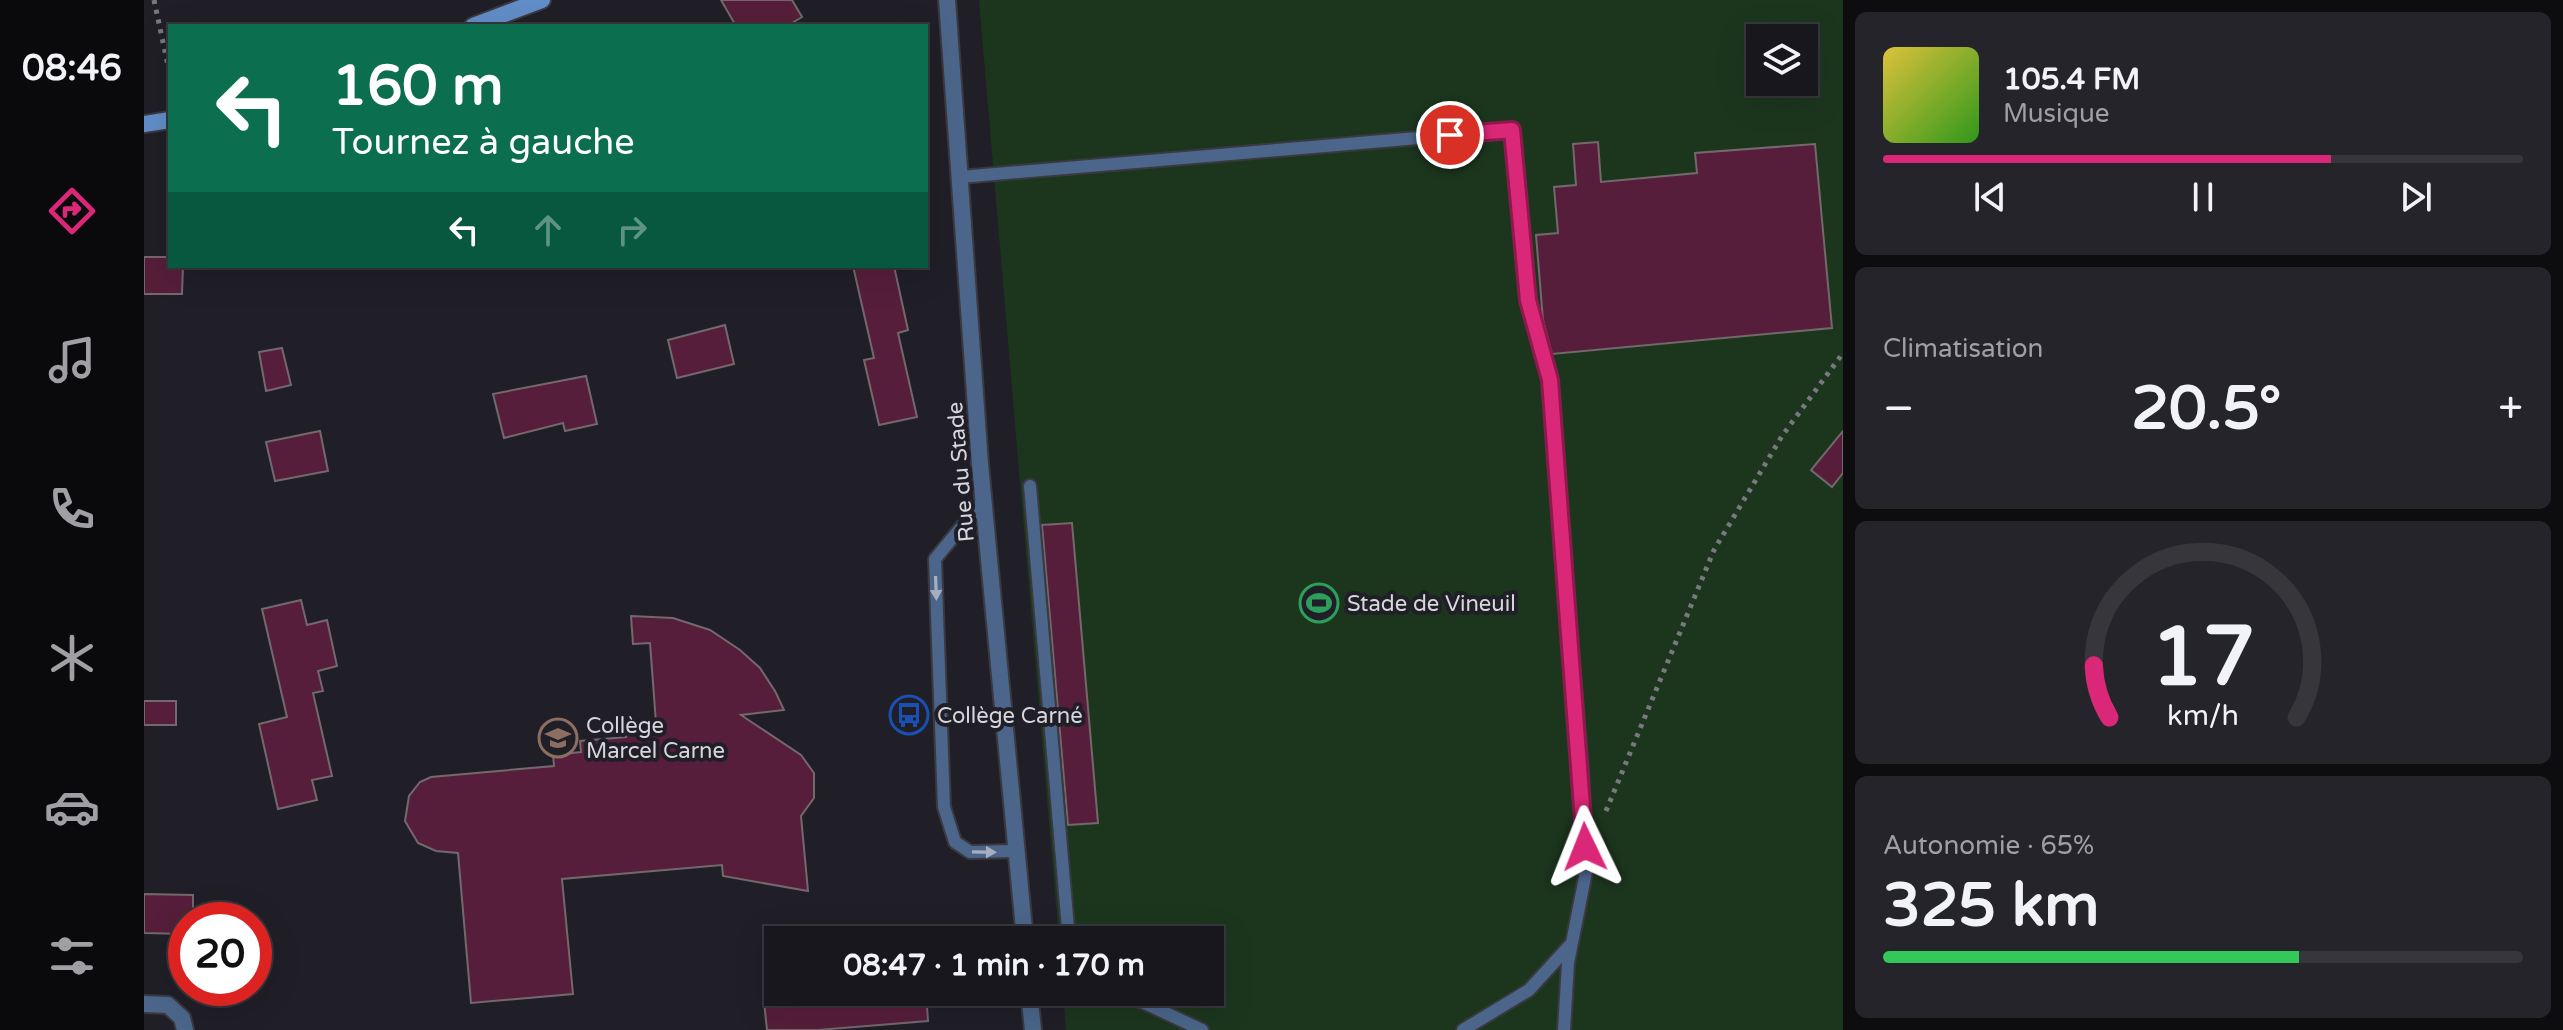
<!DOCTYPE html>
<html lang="fr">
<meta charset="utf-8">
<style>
body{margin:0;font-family:"Varela Round",sans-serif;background:#25242a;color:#f1f3f6;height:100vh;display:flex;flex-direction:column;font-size:30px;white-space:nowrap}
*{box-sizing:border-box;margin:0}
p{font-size:26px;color:#9f9fa4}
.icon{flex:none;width:44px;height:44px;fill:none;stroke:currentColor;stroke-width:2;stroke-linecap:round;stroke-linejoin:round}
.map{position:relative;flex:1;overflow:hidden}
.details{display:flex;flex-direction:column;gap:12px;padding:12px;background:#0d0d10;width:720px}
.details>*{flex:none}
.guide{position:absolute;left:24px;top:24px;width:760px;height:244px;border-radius:0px;box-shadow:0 8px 32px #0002,0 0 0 2px #36363b;background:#0b6e4f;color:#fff;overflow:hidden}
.fabs{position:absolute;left:1602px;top:24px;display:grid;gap:16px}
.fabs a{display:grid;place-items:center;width:72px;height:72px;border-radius:0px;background:#18171d;box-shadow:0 8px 32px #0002,0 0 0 2px #36363b;font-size:40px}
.speed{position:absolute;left:24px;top:902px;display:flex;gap:16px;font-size:40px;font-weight:700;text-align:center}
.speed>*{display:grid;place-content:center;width:104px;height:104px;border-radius:50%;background:#18171d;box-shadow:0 8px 32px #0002,0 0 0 2px #36363b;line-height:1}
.speed .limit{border:12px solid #d22;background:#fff;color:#111}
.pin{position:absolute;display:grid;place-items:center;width:68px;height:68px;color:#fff;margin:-34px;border:4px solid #fff;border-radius:50%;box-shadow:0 2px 8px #0007}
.me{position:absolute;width:88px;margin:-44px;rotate:358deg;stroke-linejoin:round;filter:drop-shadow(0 0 6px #0008)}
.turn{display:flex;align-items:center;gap:28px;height:168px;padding:0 32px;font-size:36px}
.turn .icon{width:104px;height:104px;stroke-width:2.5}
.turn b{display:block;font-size:56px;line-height:68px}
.lanes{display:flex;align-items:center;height:76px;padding:0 32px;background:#0003;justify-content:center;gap:40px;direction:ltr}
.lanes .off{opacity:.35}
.big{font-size:60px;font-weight:700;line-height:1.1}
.details .card{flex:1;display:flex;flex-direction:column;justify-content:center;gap:12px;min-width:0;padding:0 28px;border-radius:12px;background:#25242a}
.details .dial{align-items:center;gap:0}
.dial svg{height:208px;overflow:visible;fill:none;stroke:#36363b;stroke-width:7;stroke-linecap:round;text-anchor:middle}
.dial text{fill:#f1f3f6;stroke:none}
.song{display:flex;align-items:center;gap:24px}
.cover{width:96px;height:96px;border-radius:12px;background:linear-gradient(135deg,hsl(50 70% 55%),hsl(110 70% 35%))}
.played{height:8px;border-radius:4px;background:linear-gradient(90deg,#db2777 70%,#36363b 70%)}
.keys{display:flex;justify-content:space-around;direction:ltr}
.heat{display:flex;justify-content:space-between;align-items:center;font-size:44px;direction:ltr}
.charge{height:12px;border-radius:6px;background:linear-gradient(90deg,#34c759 65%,#36363b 0)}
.trip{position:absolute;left:620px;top:926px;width:460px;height:80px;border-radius:0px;background:#18171d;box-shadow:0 8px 32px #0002,0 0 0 2px #36363b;font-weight:700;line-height:80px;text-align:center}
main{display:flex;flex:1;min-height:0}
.dock{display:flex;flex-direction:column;width:144px;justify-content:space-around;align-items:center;background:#0a090c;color:#9f9fa4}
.dock .icon{width:56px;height:56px}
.dock .on{color:#db2777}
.dock b{font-size:36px;color:#f1f3f6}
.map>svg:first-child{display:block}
.green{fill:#1c361e;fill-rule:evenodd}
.building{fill:#561e3a;stroke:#73686c;stroke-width:2}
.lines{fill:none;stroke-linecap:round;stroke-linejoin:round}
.lane-casing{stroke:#3a3940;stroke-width:16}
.street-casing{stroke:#3a3940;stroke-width:20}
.secondary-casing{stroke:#3a3940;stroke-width:20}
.path{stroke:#79787f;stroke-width:5;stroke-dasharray:4 6;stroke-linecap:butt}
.lane{stroke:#4b668a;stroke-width:12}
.street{stroke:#4b668a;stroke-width:16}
.secondary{stroke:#618dc8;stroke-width:16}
.oneway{fill:#a6afbf}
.route-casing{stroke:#8e194d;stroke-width:20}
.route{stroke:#db2777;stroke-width:14}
.labels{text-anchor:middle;stroke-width:8;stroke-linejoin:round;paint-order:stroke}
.street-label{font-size:22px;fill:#d7d6dc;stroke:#201f27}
.poi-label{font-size:22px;fill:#d7d6dc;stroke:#201f27;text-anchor:start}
</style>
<main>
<nav class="dock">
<b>08:46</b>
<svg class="icon on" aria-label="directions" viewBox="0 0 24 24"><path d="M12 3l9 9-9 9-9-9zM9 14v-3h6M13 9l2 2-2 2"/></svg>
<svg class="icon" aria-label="music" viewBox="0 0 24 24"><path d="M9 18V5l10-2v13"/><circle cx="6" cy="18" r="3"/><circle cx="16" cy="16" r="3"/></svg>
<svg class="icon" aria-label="phone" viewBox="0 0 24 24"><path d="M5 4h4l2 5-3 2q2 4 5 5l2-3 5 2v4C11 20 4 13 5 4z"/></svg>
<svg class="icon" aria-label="climate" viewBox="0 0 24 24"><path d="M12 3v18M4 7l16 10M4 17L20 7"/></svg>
<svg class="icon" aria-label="car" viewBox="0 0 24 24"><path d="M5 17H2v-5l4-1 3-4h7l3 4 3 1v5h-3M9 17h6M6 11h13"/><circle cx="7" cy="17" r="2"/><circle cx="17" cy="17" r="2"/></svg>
<svg class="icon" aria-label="filters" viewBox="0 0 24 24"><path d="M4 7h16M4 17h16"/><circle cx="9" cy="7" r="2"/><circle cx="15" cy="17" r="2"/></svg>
</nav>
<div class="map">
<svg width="1699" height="1030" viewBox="0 0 1699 1030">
<rect width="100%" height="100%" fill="#201f27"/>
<path class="green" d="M835,0H1699V1030H922L919,992H1066V940H915ZM1616,38H1660V82H1616Z"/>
<g class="building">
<polygon points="577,0 648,0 658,17 643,26 592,26"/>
<polygon points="1454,142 1457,182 1553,173 1551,153 1671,144 1688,328 1408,354 1399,320 1392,235 1414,233 1410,187 1432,185 1429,144"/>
<polygon points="0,257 26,257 26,266 39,266 38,294 0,294"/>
<polygon points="709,266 750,266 764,330 754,333 773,417 735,425 720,360 730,358"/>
<polygon points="581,325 590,364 533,378 524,340"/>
<polygon points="138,348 147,385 122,391 115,352"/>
<polygon points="442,376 453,424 421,431 419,423 360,438 349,394"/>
<polygon points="176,431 184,471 131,481 122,442"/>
<polygon points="1699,431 1699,473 1688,487 1667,470"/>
<polygon points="928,523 954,823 924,825 898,525"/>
<polygon points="157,600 163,625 183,620 193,666 174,671 179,691 169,693 188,776 168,780 173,800 134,809 115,724 143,717 118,609"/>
<polygon points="487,616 529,618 566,630 596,650 616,668 631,691 640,710 597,715 657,755 670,773 670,798 657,816 664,891 579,876 578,865 418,879 429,994 327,1003 314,853 292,851 274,843 261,821 265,796 276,782 287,777 410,766 409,755 437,752 436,741 482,737 481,725 512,723 506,643 489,644"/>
<rect x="0" y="701" width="32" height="24"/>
<polygon points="0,894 49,895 49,920 42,920 42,934 0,933"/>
<polygon points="619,992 782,992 784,1021 674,1030 623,1030"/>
</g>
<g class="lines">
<g class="lane-casing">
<g id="lane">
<polyline points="816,177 1368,130 1384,300 1406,380 1438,772 1442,872 1424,963 1420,1030"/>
<polyline points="886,486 925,940"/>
<polyline points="840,500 791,559 800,807 811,842 826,852 872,851"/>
<polyline points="977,992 1058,1030"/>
<polyline points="1319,1030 1385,990 1426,945"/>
</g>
</g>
<g class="street-casing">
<g id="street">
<polyline points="803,0 836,464 881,940"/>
<polyline points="885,992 889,1030"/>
<polyline points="0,1004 24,1005 38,1018 41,1030"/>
</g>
</g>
<g class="secondary-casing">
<g id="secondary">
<polyline points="329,26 398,0"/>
<polyline points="0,124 26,120"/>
</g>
</g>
<g class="path">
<polyline points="10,0 26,75"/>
<polyline points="1462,811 1570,550 1638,436 1699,353"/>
</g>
<use href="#lane" class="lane"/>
<use href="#street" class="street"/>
<use href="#secondary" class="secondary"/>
</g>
<defs><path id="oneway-solid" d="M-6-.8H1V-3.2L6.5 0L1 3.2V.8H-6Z" transform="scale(2)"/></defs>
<g class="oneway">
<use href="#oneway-solid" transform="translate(792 588) rotate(88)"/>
<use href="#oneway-solid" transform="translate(840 852) rotate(1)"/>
</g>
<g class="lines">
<g class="route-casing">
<polyline id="route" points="1306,135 1368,130 1384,300 1406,380 1441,847"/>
</g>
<use href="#route" class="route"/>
</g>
<defs>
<g id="stadium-ring" transform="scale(2)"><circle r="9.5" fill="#201f27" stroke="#2e9e5b" stroke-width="1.5"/><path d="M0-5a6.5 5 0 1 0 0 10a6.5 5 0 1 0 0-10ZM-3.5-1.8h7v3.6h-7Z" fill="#2e9e5b"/></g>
<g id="bus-ring" transform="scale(2)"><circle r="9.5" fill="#201f27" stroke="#1a4fb4" stroke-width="1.5"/><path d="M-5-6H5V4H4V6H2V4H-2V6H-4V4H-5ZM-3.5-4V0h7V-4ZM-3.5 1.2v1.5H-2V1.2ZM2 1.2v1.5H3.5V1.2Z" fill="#1a4fb4"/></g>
<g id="school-ring" transform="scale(2)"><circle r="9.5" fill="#201f27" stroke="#8d6e63" stroke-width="1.5"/><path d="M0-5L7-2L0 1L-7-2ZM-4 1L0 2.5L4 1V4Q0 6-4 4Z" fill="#8d6e63"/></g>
</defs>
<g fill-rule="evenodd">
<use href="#stadium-ring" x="1175" y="603"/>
<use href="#bus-ring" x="765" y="715"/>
<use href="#school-ring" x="414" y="738"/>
</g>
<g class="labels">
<g class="street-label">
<text transform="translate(816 472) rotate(-95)" y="8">Rue du Stade</text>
</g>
<g class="poi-label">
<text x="1203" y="611">Stade de Vineuil</text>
<text x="793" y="723">Collège Carné</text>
<text x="442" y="733">Collège<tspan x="442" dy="25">Marcel Carne</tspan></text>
</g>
</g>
</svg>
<div class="fabs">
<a><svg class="icon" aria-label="layers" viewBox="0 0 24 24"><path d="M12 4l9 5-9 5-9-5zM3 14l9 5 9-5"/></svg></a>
</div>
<div class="speed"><div class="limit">20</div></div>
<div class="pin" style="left:1306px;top:135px;background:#d93025"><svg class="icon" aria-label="arrive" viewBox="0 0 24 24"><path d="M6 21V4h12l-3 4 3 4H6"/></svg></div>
<svg class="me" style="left:1441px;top:847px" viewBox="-20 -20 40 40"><path d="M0-17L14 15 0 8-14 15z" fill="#db2777" stroke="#fff" stroke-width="4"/></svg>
<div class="trip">08:47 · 1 min · 170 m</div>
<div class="guide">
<div class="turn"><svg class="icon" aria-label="left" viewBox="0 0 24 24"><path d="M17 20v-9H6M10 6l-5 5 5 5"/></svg><div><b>160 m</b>Tournez à gauche</div></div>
<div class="lanes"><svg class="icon" aria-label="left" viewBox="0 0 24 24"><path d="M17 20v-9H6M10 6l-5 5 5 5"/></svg><svg class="icon off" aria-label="ahead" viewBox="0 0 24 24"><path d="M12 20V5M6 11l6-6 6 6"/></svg><svg class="icon off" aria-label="right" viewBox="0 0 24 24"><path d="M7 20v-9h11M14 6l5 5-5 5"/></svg></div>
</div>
</div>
<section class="details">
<div class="card">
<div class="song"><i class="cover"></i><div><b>105.4 FM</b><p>Musique</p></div></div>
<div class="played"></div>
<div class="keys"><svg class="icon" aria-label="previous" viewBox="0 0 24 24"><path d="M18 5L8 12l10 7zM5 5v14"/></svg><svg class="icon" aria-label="pause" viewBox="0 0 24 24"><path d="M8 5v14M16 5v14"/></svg><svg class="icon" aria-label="next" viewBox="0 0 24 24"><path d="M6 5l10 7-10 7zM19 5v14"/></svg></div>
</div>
<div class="card"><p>Climatisation</p>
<div class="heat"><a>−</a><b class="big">20.5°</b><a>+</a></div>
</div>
<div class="card dial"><svg viewBox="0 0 100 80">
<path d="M14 69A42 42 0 1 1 86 69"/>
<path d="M14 69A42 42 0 0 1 8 49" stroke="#db2777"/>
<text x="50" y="56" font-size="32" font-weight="700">17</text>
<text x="50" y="72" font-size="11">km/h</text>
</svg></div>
<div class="card"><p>Autonomie · 65%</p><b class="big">325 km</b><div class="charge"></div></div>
</section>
</main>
